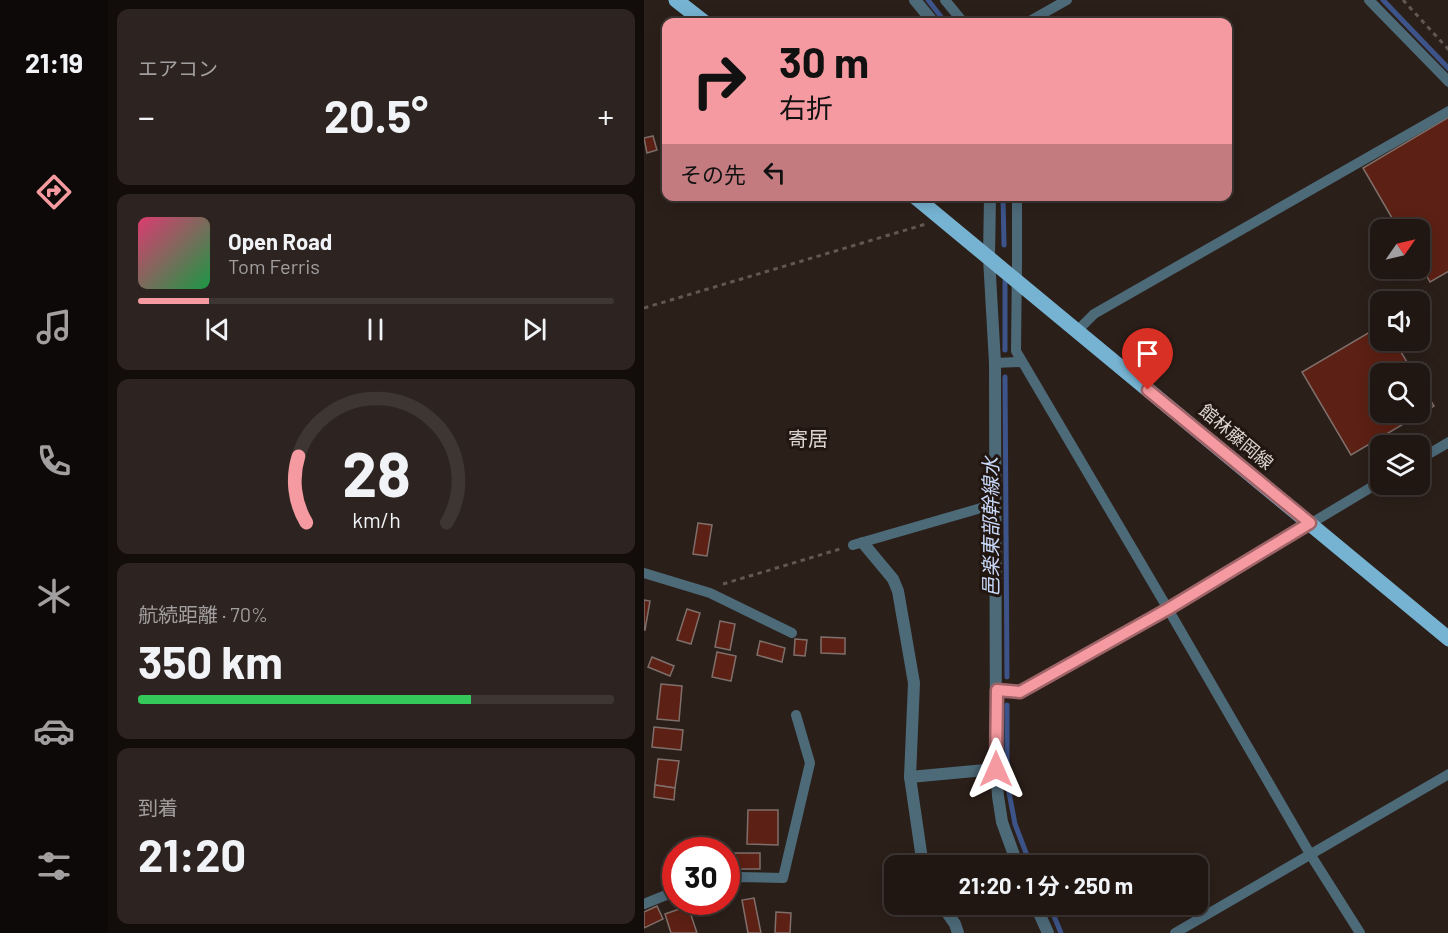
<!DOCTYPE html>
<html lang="ja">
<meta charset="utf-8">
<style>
body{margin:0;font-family:Barlow,"Noto Sans JP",sans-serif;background:#2d2421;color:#f1f3f6;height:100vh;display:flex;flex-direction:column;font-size:22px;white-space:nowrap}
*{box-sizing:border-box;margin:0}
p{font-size:20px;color:#a29fa0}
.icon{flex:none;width:33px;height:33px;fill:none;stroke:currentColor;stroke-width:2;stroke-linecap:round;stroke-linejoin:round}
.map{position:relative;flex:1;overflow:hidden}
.details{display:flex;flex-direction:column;gap:9px;padding:9px;background:#120d0a;width:536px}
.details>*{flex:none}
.top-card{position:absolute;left:18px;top:18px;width:570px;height:183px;border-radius:12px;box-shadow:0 3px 15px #0003,0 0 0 2px #3d3633;background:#f49aa0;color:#111;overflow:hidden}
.needle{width:39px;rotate:56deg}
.fabs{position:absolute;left:726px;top:219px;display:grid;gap:12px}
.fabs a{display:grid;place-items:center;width:60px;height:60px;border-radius:12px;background:#201713;box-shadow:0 3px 15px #0003,0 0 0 2px #3d3633;font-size:30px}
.speed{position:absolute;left:18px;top:837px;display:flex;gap:12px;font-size:30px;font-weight:700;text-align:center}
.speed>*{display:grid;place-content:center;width:78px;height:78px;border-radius:50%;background:#201713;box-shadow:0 3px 15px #0003,0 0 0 2px #3d3633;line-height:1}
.speed .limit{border:9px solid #d22;background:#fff;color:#111}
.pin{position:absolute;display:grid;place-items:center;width:51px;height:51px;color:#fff;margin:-62px -26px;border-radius:50% 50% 50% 0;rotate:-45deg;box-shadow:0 0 6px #0007}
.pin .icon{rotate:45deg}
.me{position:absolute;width:66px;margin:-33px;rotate:0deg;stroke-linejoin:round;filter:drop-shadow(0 0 4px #0008)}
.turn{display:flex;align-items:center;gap:21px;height:126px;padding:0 18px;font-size:27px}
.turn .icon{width:78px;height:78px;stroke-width:2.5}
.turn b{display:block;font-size:42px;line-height:51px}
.then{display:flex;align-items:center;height:57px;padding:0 18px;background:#0003;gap:12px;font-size:22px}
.big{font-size:45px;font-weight:700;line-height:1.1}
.details .widget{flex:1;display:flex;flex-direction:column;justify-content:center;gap:9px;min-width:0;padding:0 21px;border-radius:12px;background:#2d2421}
.details .dial{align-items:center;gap:0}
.dial svg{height:156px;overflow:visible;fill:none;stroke:#3d3633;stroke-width:7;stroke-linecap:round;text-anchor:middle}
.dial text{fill:#f1f3f6;stroke:none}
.song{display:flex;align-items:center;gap:18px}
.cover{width:72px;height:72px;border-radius:9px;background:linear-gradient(135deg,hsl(340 70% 55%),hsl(140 70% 35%))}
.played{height:6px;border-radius:3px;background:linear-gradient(90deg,#f49aa0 15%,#3d3633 15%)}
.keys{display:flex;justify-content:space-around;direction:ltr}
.heat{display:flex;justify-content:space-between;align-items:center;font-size:33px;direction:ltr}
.charge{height:9px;border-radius:4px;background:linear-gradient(90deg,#34c759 70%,#3d3633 0)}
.trip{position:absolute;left:240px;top:855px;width:324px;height:60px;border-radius:12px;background:#201713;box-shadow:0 3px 15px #0003,0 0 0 2px #3d3633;font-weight:700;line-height:60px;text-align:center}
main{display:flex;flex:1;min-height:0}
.dock{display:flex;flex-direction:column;width:108px;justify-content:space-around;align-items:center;background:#0d0908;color:#a29fa0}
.dock .icon{width:42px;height:42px}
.dock .current{color:#f49aa0}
.dock b{font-size:27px;color:#f1f3f6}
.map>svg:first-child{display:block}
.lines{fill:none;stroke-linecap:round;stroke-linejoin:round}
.stream{stroke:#3c5489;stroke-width:5}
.building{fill:#5d2014;stroke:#7f6f6b;stroke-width:1.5}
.path{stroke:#625752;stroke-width:3;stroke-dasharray:4.5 4.5;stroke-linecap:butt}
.lane{stroke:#4d6a79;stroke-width:10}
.street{stroke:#4d6a79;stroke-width:12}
.primary{stroke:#76b3d2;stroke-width:15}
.route-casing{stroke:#9f6468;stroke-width:15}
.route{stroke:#f49aa0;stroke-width:10}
.labels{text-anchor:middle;stroke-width:6;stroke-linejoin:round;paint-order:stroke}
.street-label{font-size:18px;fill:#dcd4d0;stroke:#211610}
.neighbourhood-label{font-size:20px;fill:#dcd4d0;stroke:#211610}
.water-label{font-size:20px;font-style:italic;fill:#cadafb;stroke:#211610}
</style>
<main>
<nav class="dock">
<b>21:19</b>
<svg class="icon current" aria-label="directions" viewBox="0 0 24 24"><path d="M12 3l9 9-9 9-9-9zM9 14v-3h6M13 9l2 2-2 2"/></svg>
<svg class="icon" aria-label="music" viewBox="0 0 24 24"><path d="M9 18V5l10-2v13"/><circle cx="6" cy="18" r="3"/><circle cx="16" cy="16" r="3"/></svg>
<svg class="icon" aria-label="phone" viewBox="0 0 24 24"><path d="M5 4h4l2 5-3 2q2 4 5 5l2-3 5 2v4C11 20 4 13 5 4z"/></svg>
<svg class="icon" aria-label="climate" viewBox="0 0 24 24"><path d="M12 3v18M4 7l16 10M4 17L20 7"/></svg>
<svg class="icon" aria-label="car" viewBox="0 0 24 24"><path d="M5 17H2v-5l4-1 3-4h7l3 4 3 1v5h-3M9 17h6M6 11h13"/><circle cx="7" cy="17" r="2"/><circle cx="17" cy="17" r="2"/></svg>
<svg class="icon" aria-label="filters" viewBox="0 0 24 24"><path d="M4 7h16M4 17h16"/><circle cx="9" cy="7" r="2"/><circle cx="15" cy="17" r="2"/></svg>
</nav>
<section class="details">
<div class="widget"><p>エアコン</p>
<div class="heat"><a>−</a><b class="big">20.5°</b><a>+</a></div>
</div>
<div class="widget">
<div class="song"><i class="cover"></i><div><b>Open Road</b><p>Tom Ferris</p></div></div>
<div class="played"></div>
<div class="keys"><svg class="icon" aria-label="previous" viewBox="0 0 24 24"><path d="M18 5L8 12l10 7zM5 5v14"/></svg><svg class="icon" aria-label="pause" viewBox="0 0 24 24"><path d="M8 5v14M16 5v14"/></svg><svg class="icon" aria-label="next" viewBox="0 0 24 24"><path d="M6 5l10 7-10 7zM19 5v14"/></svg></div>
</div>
<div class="widget dial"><svg viewBox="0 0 100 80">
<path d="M14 69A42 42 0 1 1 86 69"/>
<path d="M14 69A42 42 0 0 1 10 35" stroke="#f49aa0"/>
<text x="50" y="56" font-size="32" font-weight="700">28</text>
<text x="50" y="72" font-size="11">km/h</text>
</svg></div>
<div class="widget"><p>航続距離 · 70%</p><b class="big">350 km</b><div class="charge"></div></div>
<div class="widget"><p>到着</p><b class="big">21:20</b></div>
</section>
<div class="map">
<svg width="805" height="933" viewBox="0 0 805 933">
<rect width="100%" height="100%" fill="#2b1f19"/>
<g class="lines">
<g class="stream">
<polyline points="284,0 301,22"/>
<polyline points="739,0 805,69"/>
<polyline points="359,196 360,245"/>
<polyline points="361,281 361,350"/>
<polyline points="361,377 363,677"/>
<polyline points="363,705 363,782 371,824 387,866"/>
<polyline points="405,904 417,933"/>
</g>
</g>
<g class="building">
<polygon points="805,117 805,271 786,282 776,264 776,230 755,230 719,168"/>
<polygon points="9,136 13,150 3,153 0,138"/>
<polygon points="736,326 736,340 750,340 770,374 736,374 736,412 776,412 776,383 790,406 707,455 658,372"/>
<polygon points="54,523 68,525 63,556 49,554"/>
<polygon points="0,600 6,601 1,630 0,630"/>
<polygon points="43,609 56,613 47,644 33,640"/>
<polygon points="76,621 91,624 86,650 71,647"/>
<polygon points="177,637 201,638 201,654 177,653"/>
<polygon points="151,639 163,640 161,656 150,655"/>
<polygon points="116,641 141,648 138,662 113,655"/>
<polygon points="73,652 92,656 87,681 68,677"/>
<polygon points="8,657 30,666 26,676 4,667"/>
<polygon points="17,684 38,686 35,721 13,719"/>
<polygon points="10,727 39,730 37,750 8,747"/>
<polygon points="14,759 35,761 31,788 11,785"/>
<polygon points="11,785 31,788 30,800 10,797"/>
<polygon points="104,810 134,810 134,845 103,844"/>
<polygon points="53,839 72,839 72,850 54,850"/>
<rect x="91" y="853" width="25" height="16"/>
<polygon points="110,898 117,933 104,933 98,900"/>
<polygon points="13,906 19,919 0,928 0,912"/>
<polygon points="44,906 53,933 27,933 21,914"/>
<polygon points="132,912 147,913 146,933 131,933"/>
</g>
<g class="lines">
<g class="path">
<polyline points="759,0 805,50"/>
<polyline points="0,308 282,224"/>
<polyline points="79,584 196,549"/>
</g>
<g class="lane">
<polyline points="301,0 319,22"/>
<polyline points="725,0 805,82"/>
<polyline points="384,22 423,0"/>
<polyline points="373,196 373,262 372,351 524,609 666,854 716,933"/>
<polyline points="433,331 450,314 805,111"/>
<polyline points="351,363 377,362"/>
<polyline points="776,459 805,442"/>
<polyline points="209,545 351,504"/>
<polyline points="0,573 66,593 148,633"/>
<polyline points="353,690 376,692 524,609 736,482"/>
<polyline points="82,878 94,877 139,878 166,763 152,715"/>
<polyline points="0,904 32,891"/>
<polyline points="531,933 805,774"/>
</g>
<g class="street">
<polyline points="271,0 289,22"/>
<polyline points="346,196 345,258 351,363 352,769 354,796 358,822 374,866"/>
<polyline points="219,543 249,579 254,591 270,683 266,777 279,866"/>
<polyline points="266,777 352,769"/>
<polyline points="297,904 311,924 314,933"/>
<polyline points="391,904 404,933"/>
</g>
<g class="primary">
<polyline points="32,0 60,22"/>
<polyline points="270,196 805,639"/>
</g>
</g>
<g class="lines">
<g class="route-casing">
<polyline id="route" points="352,769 353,690 376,692 524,609 666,523 504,390"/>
</g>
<use href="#route" class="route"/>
</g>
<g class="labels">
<g class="street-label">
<text transform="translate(592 437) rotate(40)" y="6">館林藤岡線</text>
</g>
<g class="neighbourhood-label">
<text x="164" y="446">寄居</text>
</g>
<g class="water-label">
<text transform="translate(347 527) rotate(-90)" y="7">邑楽東部幹線水</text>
</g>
</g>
</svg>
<div class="fabs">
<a><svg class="needle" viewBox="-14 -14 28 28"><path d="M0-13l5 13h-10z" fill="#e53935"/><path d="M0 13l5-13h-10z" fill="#a29fa0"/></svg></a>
<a><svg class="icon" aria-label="sound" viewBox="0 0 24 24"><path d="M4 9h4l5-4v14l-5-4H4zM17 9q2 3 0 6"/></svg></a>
<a><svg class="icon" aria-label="search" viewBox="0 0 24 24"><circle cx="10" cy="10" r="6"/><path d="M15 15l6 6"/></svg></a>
<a><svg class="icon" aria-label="layers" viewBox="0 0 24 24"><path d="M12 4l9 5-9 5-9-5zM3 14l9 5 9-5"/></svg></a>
</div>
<div class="speed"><div class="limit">30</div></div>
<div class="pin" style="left:504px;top:390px;background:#d93025"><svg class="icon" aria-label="arrive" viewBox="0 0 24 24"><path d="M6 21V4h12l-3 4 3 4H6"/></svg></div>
<svg class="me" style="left:352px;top:769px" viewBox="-20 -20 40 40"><path d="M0-17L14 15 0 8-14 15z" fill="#f49aa0" stroke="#fff" stroke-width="4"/></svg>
<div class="trip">21:20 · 1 分 · 250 m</div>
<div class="top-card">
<div class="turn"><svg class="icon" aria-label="right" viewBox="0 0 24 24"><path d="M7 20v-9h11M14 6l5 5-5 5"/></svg><div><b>30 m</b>右折</div></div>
<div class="then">その先<svg class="icon" aria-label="left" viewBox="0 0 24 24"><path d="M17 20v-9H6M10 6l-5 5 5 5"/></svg></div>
</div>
</div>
</main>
